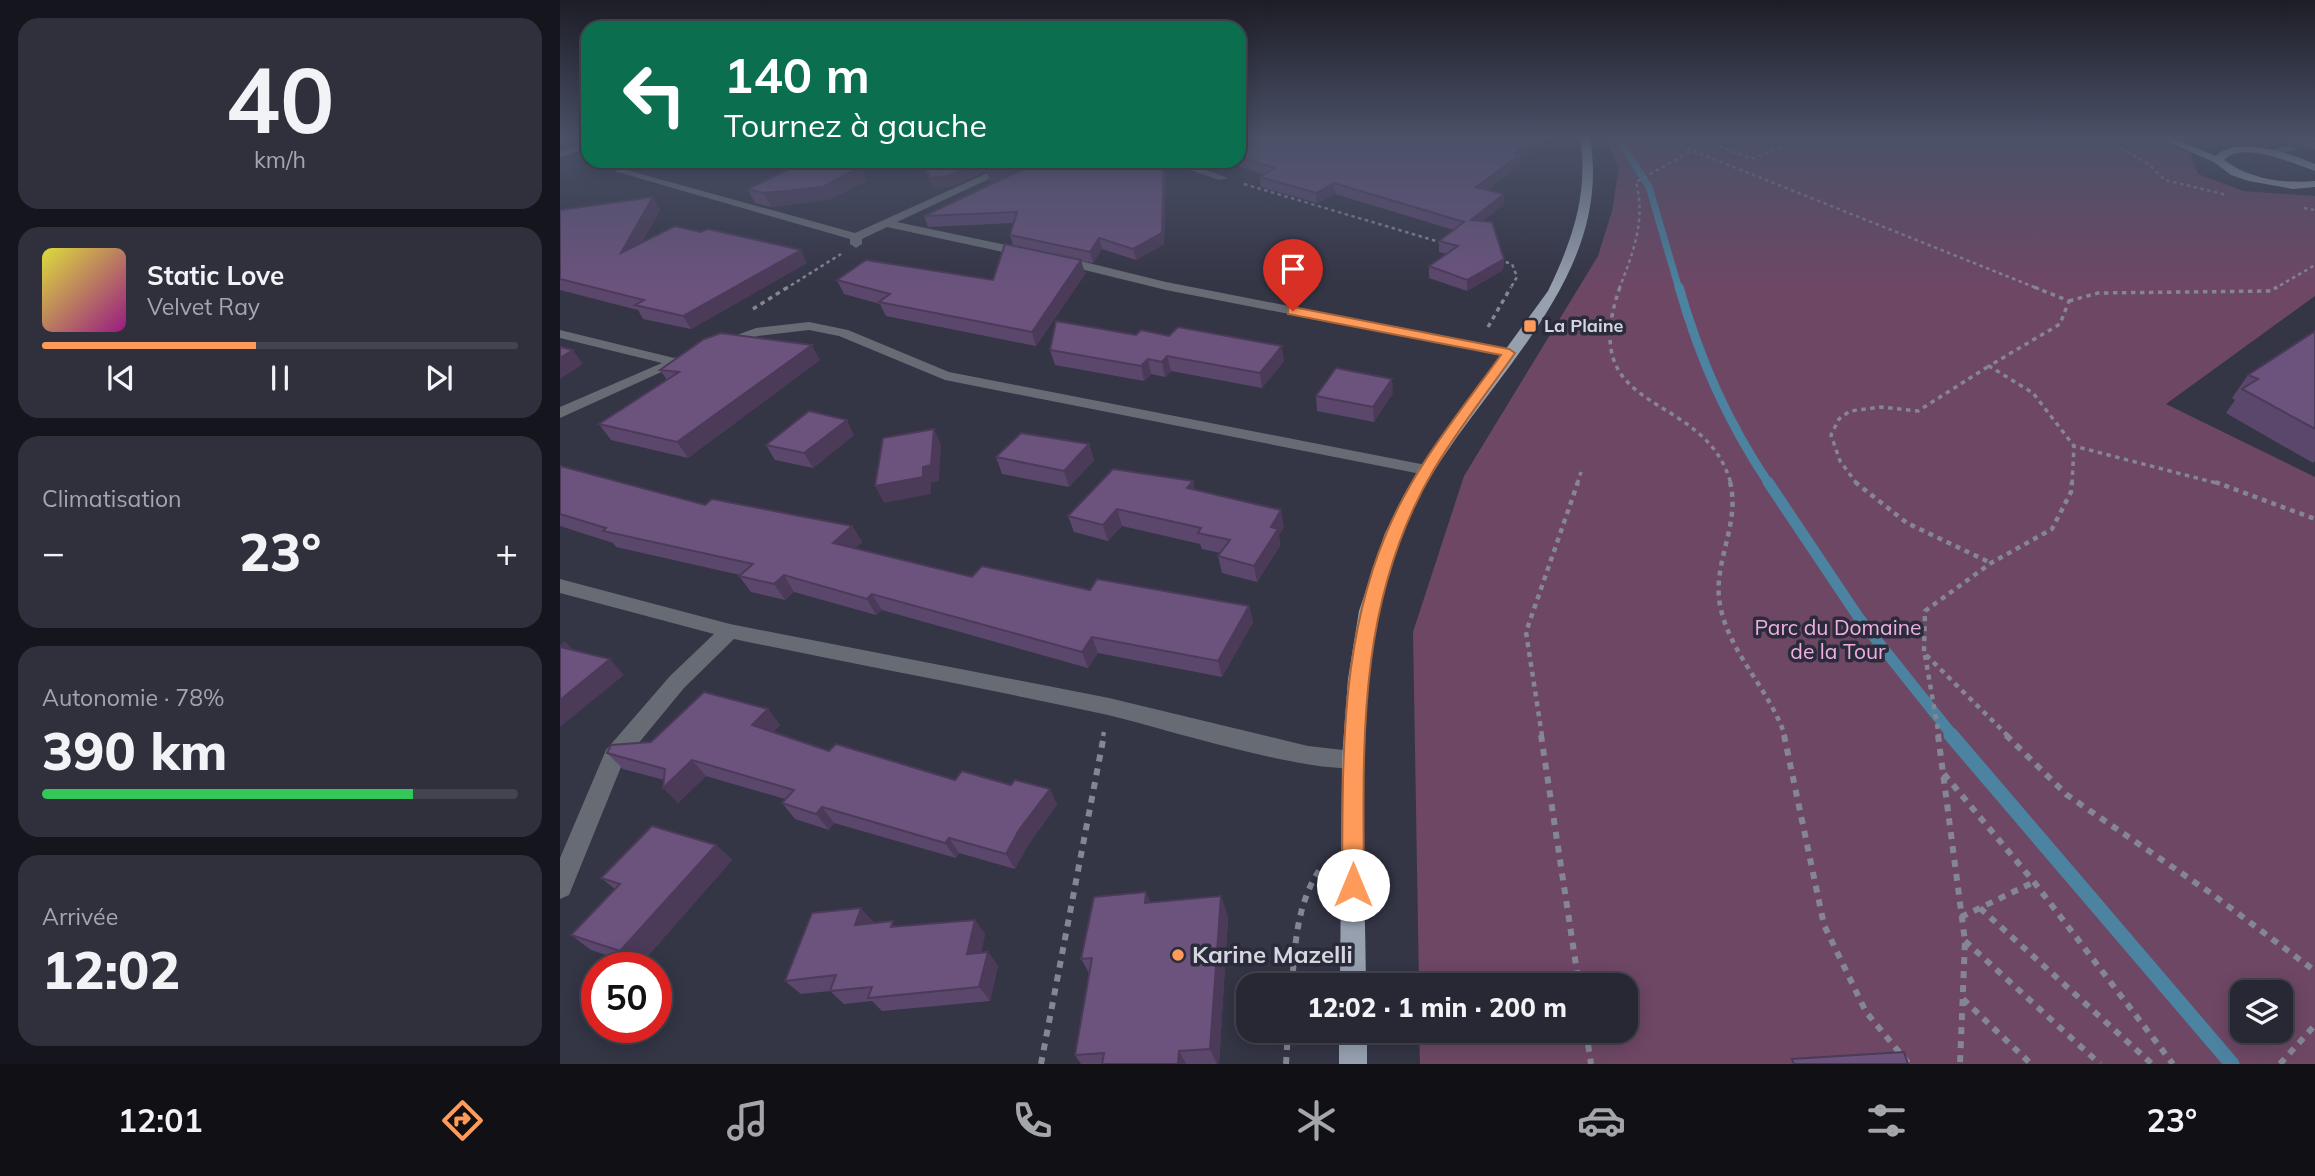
<!DOCTYPE html>
<html lang="fr">
<meta charset="utf-8">
<style>
body{margin:0;font-family:Mulish,sans-serif;background:#2f303c;color:#f1f3f6;height:100vh;display:flex;flex-direction:column;font-size:26px;white-space:nowrap}
*{box-sizing:border-box;margin:0}
p{font-size:23px;color:#a4a6ac}
.icon{flex:none;width:38px;height:38px;fill:none;stroke:currentColor;stroke-width:2;stroke-linecap:round;stroke-linejoin:round}
.map{position:relative;flex:1;overflow:hidden}
.panel{display:flex;flex-direction:column;gap:18px;padding:18px;background:#15161d;width:560px}
.panel>*{flex:none}
.top-card{position:absolute;left:21px;top:21px;width:665px;height:147px;border-radius:21px;box-shadow:0 4px 18px #0003,0 0 0 2px #43444f;background:#0b6e4f;color:#fff;overflow:hidden}
.controls{position:absolute;left:1670px;top:980px;display:grid;gap:14px}
.controls a{display:grid;place-items:center;width:63px;height:63px;border-radius:14px;background:#272834;box-shadow:0 4px 18px #0003,0 0 0 2px #43444f;font-size:35px}
.speed{position:absolute;left:21px;top:952px;display:flex;gap:14px;font-size:35px;font-weight:700;text-align:center}
.speed>*{display:grid;place-content:center;width:91px;height:91px;border-radius:50%;background:#272834;box-shadow:0 4px 18px #0003,0 0 0 2px #43444f;line-height:1}
.speed .limit{border:10px solid #d22;background:#fff;color:#111}
.pin{position:absolute;display:grid;place-items:center;width:60px;height:60px;color:#fff;margin:-72px -30px;border-radius:50% 50% 50% 0;rotate:-45deg;box-shadow:0 0 7px #0007}
.pin .icon{rotate:45deg}
.me{position:absolute;width:77px;margin:-38px;rotate:0deg;stroke-linejoin:round;filter:drop-shadow(0 0 5px #0008)}
.turn{display:flex;align-items:center;gap:24px;height:147px;padding:0 28px;font-size:32px}
.turn .icon{width:91px;height:91px;stroke-width:2.5}
.turn b{display:block;font-size:49px;line-height:60px}
.big{font-size:52px;font-weight:800;line-height:1.1}
.panel .card{flex:1;display:flex;flex-direction:column;justify-content:center;gap:10px;min-width:0;padding:0 24px;border-radius:21px;background:#2f303c}
.panel .dial{align-items:center;gap:0}
.dial b{font-size:91px;line-height:1}
.song{display:flex;align-items:center;gap:21px}
.cover{width:84px;height:84px;border-radius:10px;background:linear-gradient(135deg,hsl(60 70% 55%),hsl(310 70% 35%))}
.played{height:7px;border-radius:4px;background:linear-gradient(90deg,#ff9b5a 45%,#43444f 45%)}
.keys{display:flex;justify-content:space-around;direction:ltr}
.heat{display:flex;justify-content:space-between;align-items:center;font-size:38px;direction:ltr}
.charge{height:10px;border-radius:5px;background:linear-gradient(90deg,#34c759 78%,#43444f 0)}
.trip{position:absolute;left:676px;top:973px;width:402px;height:70px;border-radius:21px;background:#272834;box-shadow:0 4px 18px #0003,0 0 0 2px #43444f;font-weight:800;line-height:70px;text-align:center}
.tab-bar{display:flex;height:112px;justify-content:space-around;align-items:center;background:#101015;color:#a4a6ac}
.tab-bar .icon{width:49px;height:49px}
.tab-bar .current{color:#ff9b5a}
.tab-bar b{font-size:32px;color:#f1f3f6}
main{display:flex;flex:1;min-height:0}
.map>svg:first-child{display:block}
.green{fill:#6e4765;fill-rule:evenodd}
.lines{fill:none;stroke-linecap:round;stroke-linejoin:round}
.stream-far3{stroke:#4c83a0;stroke-width:7}
.stream-far2{stroke:#4c83a0;stroke-width:9}
.stream-far1{stroke:#4c83a0;stroke-width:11}
.stream{stroke:#4c83a0;stroke-width:15}
.path-far3{stroke:#858693;stroke-width:2.5;stroke-dasharray:3.5 3.5;stroke-linecap:butt}
.path-far2{stroke:#858693;stroke-width:3.5;stroke-dasharray:4.5 4.5;stroke-linecap:butt}
.path-far1{stroke:#858693;stroke-width:4.5;stroke-dasharray:5 5;stroke-linecap:butt}
.path{stroke:#858693;stroke-width:6;stroke-dasharray:7 7;stroke-linecap:butt}
.minor{fill:#676c74;fill-rule:evenodd}
.major{fill:#96a0af;fill-rule:evenodd}
.wall{fill:#5c476c}
.shaded-wall{fill:#4b3a58}
.building{fill:#6b537e;stroke:#4b3a58;stroke-width:2}
.route{fill:#ff9b5a;stroke:#a6653a;stroke-width:2}
.poi-dot{fill:#ff9b5a;stroke:#2a2b3b;stroke-width:2.5}
.labels{text-anchor:middle;stroke-width:7;stroke-linejoin:round;paint-order:stroke}
.far-poi-label{font-size:18px;font-weight:bold;fill:#d5d6e0;stroke:#2a2b3b;text-anchor:start}
.park-label{font-size:21px;fill:#f1aee1;stroke:#2a2b3b}
.near-poi-label{font-size:24px;font-weight:bold;fill:#d5d6e0;stroke:#2a2b3b;text-anchor:start}
</style>
<main>
<section class="panel">
<div class="card dial"><b>40</b><p>km/h</p></div>
<div class="card">
<div class="song"><i class="cover"></i><div><b>Static Love</b><p>Velvet Ray</p></div></div>
<div class="played"></div>
<div class="keys"><svg class="icon" aria-label="previous" viewBox="0 0 24 24"><path d="M18 5L8 12l10 7zM5 5v14"/></svg><svg class="icon" aria-label="pause" viewBox="0 0 24 24"><path d="M8 5v14M16 5v14"/></svg><svg class="icon" aria-label="next" viewBox="0 0 24 24"><path d="M6 5l10 7-10 7zM19 5v14"/></svg></div>
</div>
<div class="card"><p>Climatisation</p>
<div class="heat"><a>−</a><b class="big">23°</b><a>+</a></div>
</div>
<div class="card"><p>Autonomie · 78%</p><b class="big">390 km</b><div class="charge"></div></div>
<div class="card"><p>Arrivée</p><b class="big">12:02</b></div>
</section>
<div class="map">
<svg width="1755" height="1064" viewBox="0 0 1755 1064">
<rect width="100%" height="100%" fill="#343545"/>
<path class="green" d="M1045,138H1594L1630,153L1638,174L1683,191L1755,196V296L1606,404L1755,477V1064H860L859,1031H1066V985H859L853,632L904,476L1038,256L1052,211L1059,168ZM1682,992H1720V1031H1682Z"/>
<g class="lines">
<polyline class="stream-far3" points="1058,138 1089,187 1119,289"/>
<path class="stream-far2" d="M1119,287C1140,360 1167,421 1209,484"/>
<polyline class="stream-far1" points="1208,482 1299,618 1393,736"/>
<polyline class="stream" points="1391,735 1672,1064"/>
<g class="path-far3">
<polyline points="1101,138 1479,289"/>
<polyline points="1140,138 1191,159 1244,138"/>
<polyline points="1535,138 1558,146 1588,164 1605,180 1667,195"/>
<polyline points="684,184 883,243"/>
<polyline points="1744,208 1755,210"/>
<polyline points="939,260 952,264 957,277 950,289"/>
<polyline points="225,289 281,254"/>
<path d="M1059,289C1073,253 1086,221 1076,182L1131,151"/>
<polyline points="1714,289 1755,265"/>
</g>
<g class="path-far2">
<path d="M1060,287C1013,420 1145,387 1171,484"/>
<polyline points="1474,287 1509,301 1500,324 1429,366 1473,393 1514,446 1660,484"/>
<polyline points="1509,301 1538,293 1711,291 1717,287"/>
<polyline points="193,309 228,287"/>
<polyline points="928,327 951,287"/>
<polyline points="1017,484 1021,472"/>
<polyline points="1297,484 1280,461 1271,435 1279,419 1290,411 1321,407 1358,411 1429,366"/>
<polyline points="1512,484 1514,446"/>
</g>
<g class="path-far1">
<path d="M1170,482C1181,524 1152,563 1160,605C1169,653 1210,690 1225,736"/>
<polyline points="1295,482 1347,523 1431,563"/>
<polyline points="1655,482 1755,519"/>
<polyline points="1365,655 1379,736"/>
<polyline points="543,736 544,732"/>
<polyline points="982,736 966,632 1018,482"/>
<polyline points="1448,736 1364,653 1365,611 1431,563 1492,529 1511,492 1512,482"/>
</g>
<g class="path">
<polyline points="981,735 1019,985"/>
<polyline points="1224,735 1264,925 1306,1012 1349,1064"/>
<polyline points="1378,735 1405,941 1400,1064"/>
<polyline points="1446,735 1507,795 1652,894 1755,971"/>
<polyline points="1384,774 1474,882 1613,1064"/>
<polyline points="1420,908 1592,1064"/>
<polyline points="1401,917 1474,882"/>
<polyline points="1405,941 1540,1064"/>
<path d="M732,985C735,943 737,900 763,865"/>
<polyline points="1403,999 1471,1064"/>
<polyline points="1026,1031 1031,1064"/>
<polyline points="481,1064 544,735"/>
<polyline points="726,1064 728,1031"/>
<polyline points="1720,1064 1755,1025"/>
</g>
<g class="minor">
<polygon points="1736,139 1755,143 1755,149 1733,144 1731,142"/>
<polygon points="28,142 28,148 0,157 0,151"/>
<polygon points="1731,145 1736,148 1735,150 1707,155 1702,152"/>
<polygon points="454,161 467,161 337,222 470,250 472,253 466,257 327,227 302,239 302,244 296,248 290,244 290,239 54,171 63,169 295,233"/>
<polygon points="605,161 620,161 668,178 659,180"/>
<polygon points="500,256 606,282 949,349 956,353 949,357 606,290 496,263 496,257"/>
<polygon points="249,322 288,330 389,372 866,465 874,470 866,475 385,380 279,336 249,330 198,336 162,347 155,343 196,328"/>
<polygon points="0,330 114,358 123,355 130,359 0,418 0,407 102,363 0,338"/>
<path d="M0,579L170,624L549,698L748,746L801,752L804,759L801,766C764,779 595,726 548,715C424,688 298,665 174,639L124,688L63,762L9,895L0,899V858L46,750L110,676L154,634L0,593Z"/>
</g>
<g class="major">
<path d="M1020,138H1030C1057,295 893,400 842,534C789,677 805,835 806,985H780L782,759L788,679L799,611L825,533L858,470L988,291C1012,241 1029,194 1020,138Z"/>
<path d="M1598,138H1612L1656,156C1676,135 1733,154 1755,164V171C1734,164 1682,140 1664,160C1690,179 1723,184 1755,181V187L1733,189L1689,181L1671,175L1654,162Z"/>
<rect x="779" y="1031" width="28" height="33"/>
</g>
</g>
<g class="wall">
<polygon points="679,138 991,138 960,160 960,165 927,190 944,204 923,221 944,259 943,270 907,291 869,278 869,266 887,254 879,252 879,241 894,230 775,194 757,203 701,187 700,177 703,174 661,161 679,161"/>
<polygon points="359,161 448,161 393,186 374,188"/>
<polygon points="606,164 604,244 576,260 542,249 533,263 521,261 525,274 476,346 326,316 320,304 284,294 277,280 433,280 453,245 450,235 453,223 368,227 364,216 439,181 430,182 427,171"/>
<polygon points="300,167 306,181 269,200 211,207 195,203 188,189"/>
<polygon points="93,197 100,210 82,242 247,263 131,329 83,319 78,310 0,290 0,210"/>
<polygon points="1755,331 1755,461 1753,463 1666,413 1675,400 1672,398 1688,375"/>
<polygon points="490,350 724,361 702,388 611,371 605,377 591,374 584,381 495,365"/>
<polygon points="260,360 128,458 51,440 39,424 107,380 100,370"/>
<polygon points="833,393 814,422 757,411 756,396"/>
<polygon points="294,435 253,468 215,460 206,445"/>
<polygon points="529,444 534,460 509,487 442,474 436,457"/>
<polygon points="0,466 145,505 292,526 302,542 294,549 412,577 689,606 693,622 662,677 538,653 528,668 322,610 316,615 234,592 225,600 191,592 179,576 180,575 56,547 53,543 0,526"/>
<polygon points="633,481 635,490 724,527 719,535 720,546 697,582 662,573 658,556 660,553 642,549 640,544 562,526 548,541 514,532 508,516"/>
<polygon points="208,709 220,725 213,732 269,751 395,780 490,789 497,805 468,845 455,869 399,853 396,858 274,823 269,830 235,819 222,803 225,799 146,776 118,803 104,780 63,769 47,753 91,742"/>
<polygon points="156,845 172,860 79,966 31,950 11,935 55,889 41,878"/>
<polygon points="661,896 668,918 659,1064 521,1064 515,1055 529,973 521,959 591,903"/>
<polygon points="415,920 425,934 421,953 428,952 438,966 430,1001 322,1011 312,1001 284,1004 270,991 241,994 225,981 314,922 314,923 337,926"/>
</g>
<g class="shaded-wall">
<polygon points="977,138 991,138 960,160 960,165 916,197 916,187 954,154"/>
<polygon points="422,161 448,161 393,186 374,188 370,178"/>
<polygon points="604,161 605,161 606,164 604,244 576,260 573,249"/>
<polygon points="300,167 306,181 269,200 211,207 204,193"/>
<polygon points="468,167 471,177 430,182 427,171"/>
<polygon points="774,183 775,194 757,203 756,193"/>
<polygon points="944,194 944,204 911,231 911,220"/>
<polygon points="93,197 100,210 69,266 61,253"/>
<polygon points="539,238 542,249 533,263 530,252"/>
<polygon points="241,250 247,263 131,329 123,316"/>
<polygon points="944,259 943,270 907,291 907,280"/>
<polygon points="521,260 525,274 476,346 472,332"/>
<polygon points="252,345 260,360 128,458 117,442"/>
<polygon points="722,346 724,361 702,388 700,373"/>
<polygon points="13,350 23,364 0,379 0,358"/>
<polygon points="607,356 611,371 605,377 602,362"/>
<polygon points="588,359 591,374 584,381 581,366"/>
<polygon points="832,379 833,393 814,422 813,407"/>
<polygon points="287,420 294,435 253,468 244,453"/>
<polygon points="374,429 381,445 379,481 371,483 371,494 324,503 315,486 363,467"/>
<polygon points="529,444 534,460 509,487 504,471"/>
<polygon points="633,481 637,497 627,488"/>
<polygon points="557,509 562,526 548,541 543,525"/>
<polygon points="721,510 724,527 719,535 720,546 697,582 694,566 711,527"/>
<polygon points="292,526 302,542 282,559 273,543"/>
<polygon points="224,575 234,592 225,600 214,584"/>
<polygon points="312,594 322,610 316,615 307,599"/>
<polygon points="689,606 693,622 662,677 658,661"/>
<polygon points="532,637 538,653 528,668 522,652"/>
<polygon points="5,641 19,657 0,648 0,645"/>
<polygon points="50,659 64,675 0,727 0,700"/>
<polygon points="208,709 220,725 205,741 192,725"/>
<polygon points="132,760 146,776 118,803 103,788"/>
<polygon points="490,789 497,805 468,845 455,869 446,854 459,830"/>
<polygon points="262,807 274,823 269,830 256,814"/>
<polygon points="389,838 399,853 396,858 385,843"/>
<polygon points="156,845 172,860 79,966 60,951"/>
<polygon points="586,892 596,914 585,903"/>
<polygon points="661,896 668,918 659,1064 657,1064 650,1049"/>
<polygon points="301,908 314,922 308,939 295,925"/>
<polygon points="415,920 425,934 418,968 407,954"/>
<polygon points="428,952 438,966 430,1001 419,987"/>
<polygon points="619,1051 626,1064 618,1064"/>
</g>
<g class="building">
<polygon points="679,138 977,138 954,154 960,155 916,187 944,194 911,220 932,222 944,259 907,280 869,266 898,246 879,241 904,222 774,183 756,193 700,177 715,168 679,157"/>
<polygon points="245,161 263,161 300,167 263,187 204,193 188,189"/>
<polygon points="361,161 422,161 389,176 370,178"/>
<polygon points="449,161 604,161 602,233 573,249 539,238 530,252 450,235 457,212 364,216 468,167 427,171"/>
<polygon points="93,197 61,253 115,226 140,232 148,229 241,250 123,316 75,305 84,300 0,279 0,210"/>
<polygon points="445,244 521,260 472,332 319,302 330,294 277,280 306,260 433,280"/>
<polygon points="496,321 576,335 581,330 609,336 618,327 722,346 700,373 607,356 602,362 588,359 581,366 490,350"/>
<polygon points="1755,331 1755,429 1682,389 1698,379 1688,375"/>
<polygon points="161,333 252,345 117,442 39,424 119,372 100,370 144,339"/>
<polygon points="0,347 13,350 0,358"/>
<polygon points="776,368 832,379 813,407 756,396"/>
<polygon points="249,411 287,420 244,453 206,445"/>
<polygon points="374,429 371,465 363,467 363,477 315,486 323,438"/>
<polygon points="461,433 529,444 504,471 436,457"/>
<polygon points="0,466 145,505 152,499 292,526 273,543 412,577 422,566 530,590 537,579 689,606 658,661 532,637 522,652 312,594 307,599 224,575 214,584 179,576 193,564 43,531 46,528 0,514"/>
<polygon points="553,469 633,481 627,488 721,510 711,527 718,529 694,566 658,556 670,540 638,533 641,528 557,509 543,525 508,516"/>
<polygon points="0,647 50,659 0,700"/>
<polygon points="144,692 208,709 192,725 269,751 276,744 395,780 402,771 451,785 455,780 490,789 459,830 446,854 389,838 385,843 262,807 256,814 222,803 234,790 132,760 103,788 105,769 47,753 51,745 91,742"/>
<polygon points="92,826 156,845 60,951 11,935 60,884 41,878"/>
<polygon points="586,892 585,903 661,896 650,1049 619,1051 618,1064 542,1064 544,1053 515,1055 532,958 521,959 534,897"/>
<polygon points="301,908 295,925 333,921 331,927 415,920 407,954 428,952 419,987 308,998 312,987 270,991 276,975 225,981 252,913"/>
<polygon points="1344,1052 1348,1064 1234,1064 1232,1059"/>
</g>
<linearGradient id="sky" x2="0" y2="1"><stop stop-color="#1d1d26"/><stop offset="0.48" stop-color="#4a5168"/><stop offset="1" stop-color="#4a5168" stop-opacity="0"/></linearGradient>
<rect width="1755" height="287" fill="url(#sky)"/>
<path class="route" d="M733,307L949,349L955,353C928,392 897,430 873,471C797,601 803,740 804,885L801,892L793,895L785,892L782,885C783,766 779,645 826,534C853,468 900,412 941,355L728,314V308Z"/>
<g class="poi-dot">
<rect x="963" y="319" width="14" height="14" rx="3.5"/>
<circle cx="618" cy="955" r="7"/>
</g>
<g class="labels">
<g class="far-poi-label">
<text x="984" y="332">La Plaine</text>
</g>
<g class="park-label">
<text x="1278" y="635">Parc du Domaine<tspan x="1278" dy="24">de la Tour</tspan></text>
</g>
<g class="near-poi-label">
<text x="632" y="963">Karine Mazelli</text>
</g>
</g>
</svg>
<div class="controls">
<a><svg class="icon" aria-label="layers" viewBox="0 0 24 24"><path d="M12 4l9 5-9 5-9-5zM3 14l9 5 9-5"/></svg></a>
</div>
<div class="speed"><div class="limit">50</div></div>
<div class="pin" style="left:733px;top:311px;background:#d93025"><svg class="icon" aria-label="arrive" viewBox="0 0 24 24"><path d="M6 21V4h12l-3 4 3 4H6"/></svg></div>
<svg class="me" style="left:793px;top:885px" viewBox="-20 -20 40 40"><circle r="19" fill="#fff"/><path d="M0-13L10 11 0 6-10 11z" fill="#ff9b5a"/></svg>
<div class="trip">12:02 · 1 min · 200 m</div>
<div class="top-card">
<div class="turn"><svg class="icon" aria-label="left" viewBox="0 0 24 24"><path d="M17 20v-9H6M10 6l-5 5 5 5"/></svg><div><b>140 m</b>Tournez à gauche</div></div>
</div>
</div>
</main>
<nav class="tab-bar">
<b>12:01</b>
<svg class="icon current" aria-label="directions" viewBox="0 0 24 24"><path d="M12 3l9 9-9 9-9-9zM9 14v-3h6M13 9l2 2-2 2"/></svg>
<svg class="icon" aria-label="music" viewBox="0 0 24 24"><path d="M9 18V5l10-2v13"/><circle cx="6" cy="18" r="3"/><circle cx="16" cy="16" r="3"/></svg>
<svg class="icon" aria-label="phone" viewBox="0 0 24 24"><path d="M5 4h4l2 5-3 2q2 4 5 5l2-3 5 2v4C11 20 4 13 5 4z"/></svg>
<svg class="icon" aria-label="climate" viewBox="0 0 24 24"><path d="M12 3v18M4 7l16 10M4 17L20 7"/></svg>
<svg class="icon" aria-label="car" viewBox="0 0 24 24"><path d="M5 17H2v-5l4-1 3-4h7l3 4 3 1v5h-3M9 17h6M6 11h13"/><circle cx="7" cy="17" r="2"/><circle cx="17" cy="17" r="2"/></svg>
<svg class="icon" aria-label="filters" viewBox="0 0 24 24"><path d="M4 7h16M4 17h16"/><circle cx="9" cy="7" r="2"/><circle cx="15" cy="17" r="2"/></svg>
<b>23°</b>
</nav>
